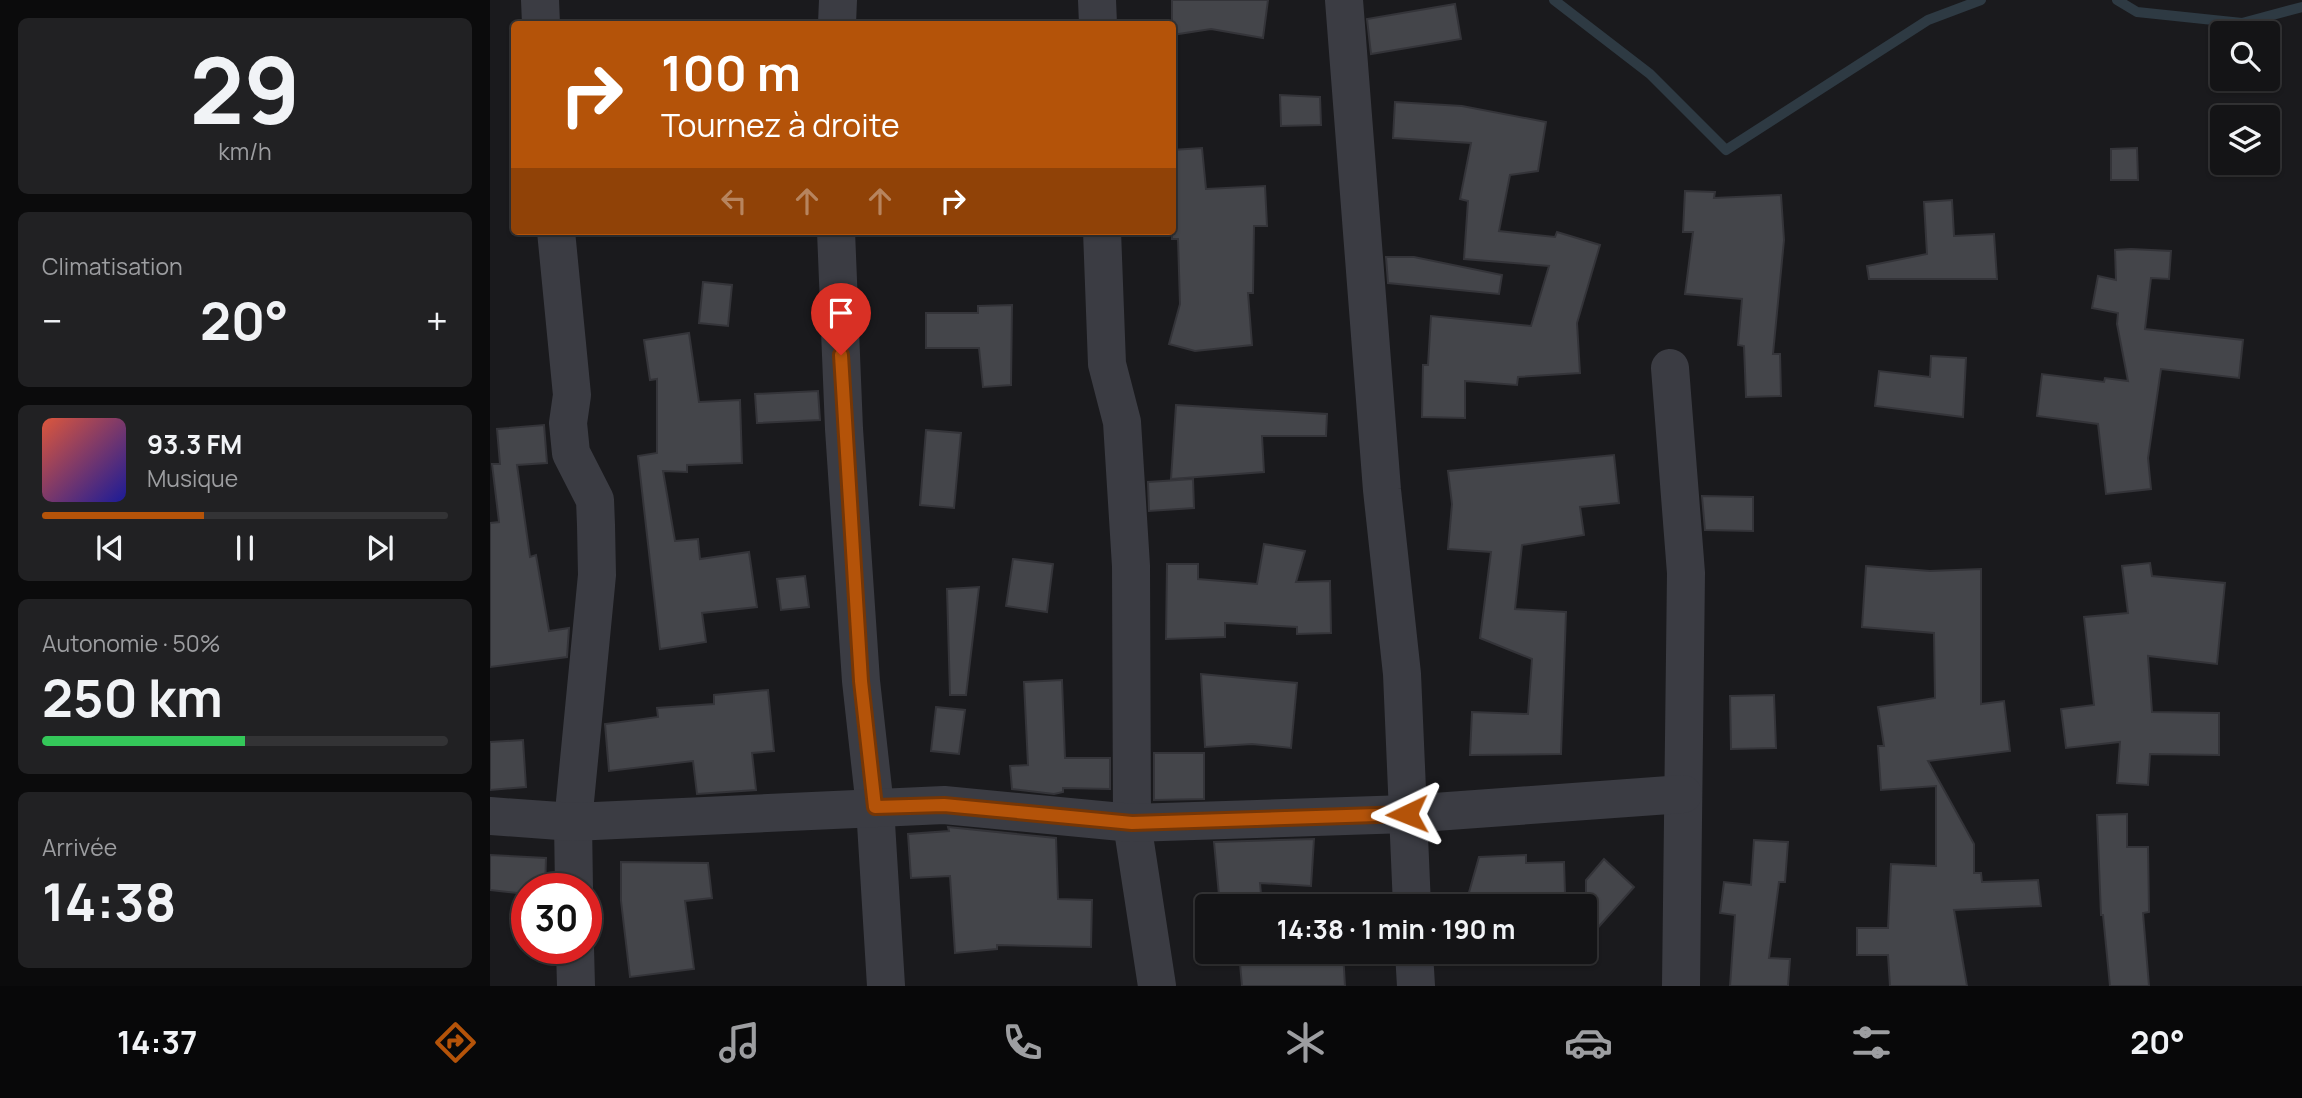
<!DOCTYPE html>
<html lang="fr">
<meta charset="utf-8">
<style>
body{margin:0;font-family:Manrope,sans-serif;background:#212123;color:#f1f3f6;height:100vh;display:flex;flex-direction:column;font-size:26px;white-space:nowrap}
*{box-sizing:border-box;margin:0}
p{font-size:23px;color:#9d9ea1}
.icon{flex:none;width:38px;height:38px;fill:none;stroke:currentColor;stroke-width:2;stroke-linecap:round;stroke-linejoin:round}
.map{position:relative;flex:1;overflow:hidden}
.panel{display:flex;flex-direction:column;gap:18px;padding:18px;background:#0b0b0c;width:490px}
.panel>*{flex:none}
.hud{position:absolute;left:21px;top:21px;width:665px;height:214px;border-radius:7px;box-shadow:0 2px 5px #0004,0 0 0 2px #333335;background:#b45309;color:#fff;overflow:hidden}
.buttons{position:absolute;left:1720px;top:21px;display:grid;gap:14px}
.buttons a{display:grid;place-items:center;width:70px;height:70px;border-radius:7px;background:#141416;box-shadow:0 2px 5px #0004,0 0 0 2px #333335;font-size:35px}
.speed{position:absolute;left:21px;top:873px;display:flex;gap:14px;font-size:35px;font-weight:700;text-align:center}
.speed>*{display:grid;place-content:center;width:91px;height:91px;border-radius:50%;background:#141416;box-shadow:0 2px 5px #0004,0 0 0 2px #333335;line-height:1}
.speed .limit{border:10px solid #d22;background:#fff;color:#111}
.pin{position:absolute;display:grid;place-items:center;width:60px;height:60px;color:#fff;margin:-72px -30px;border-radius:50% 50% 50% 0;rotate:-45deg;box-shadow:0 0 7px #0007}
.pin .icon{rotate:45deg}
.me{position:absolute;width:77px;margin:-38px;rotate:268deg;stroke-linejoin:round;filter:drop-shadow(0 0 5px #0008)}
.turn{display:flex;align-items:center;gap:24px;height:147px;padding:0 35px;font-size:32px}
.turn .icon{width:91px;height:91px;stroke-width:2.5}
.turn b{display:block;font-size:49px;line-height:60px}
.lanes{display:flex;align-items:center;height:66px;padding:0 35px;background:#0003;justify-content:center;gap:35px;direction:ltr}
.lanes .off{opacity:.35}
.big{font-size:52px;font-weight:700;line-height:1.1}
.panel .widget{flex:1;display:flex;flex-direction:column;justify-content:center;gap:10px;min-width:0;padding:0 24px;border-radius:10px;background:#212123}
.panel .dial{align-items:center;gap:0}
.dial b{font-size:91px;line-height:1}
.song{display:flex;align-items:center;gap:21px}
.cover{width:84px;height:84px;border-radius:10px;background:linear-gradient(135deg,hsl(10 70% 55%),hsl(240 70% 35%))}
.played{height:7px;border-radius:4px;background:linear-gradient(90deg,#b45309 40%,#333335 40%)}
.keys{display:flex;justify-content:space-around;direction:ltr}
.heat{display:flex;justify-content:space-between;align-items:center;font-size:38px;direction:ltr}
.charge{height:10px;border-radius:5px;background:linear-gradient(90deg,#34c759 50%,#333335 0)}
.trip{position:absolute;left:705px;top:894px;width:402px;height:70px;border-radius:7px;background:#141416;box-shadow:0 2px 5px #0004,0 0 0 2px #333335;font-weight:700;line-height:70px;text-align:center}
.tabs{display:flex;height:112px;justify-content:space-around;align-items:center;background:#080809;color:#9d9ea1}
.tabs .icon{width:49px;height:49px}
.tabs .selected{color:#b45309}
.tabs b{font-size:32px;color:#f1f3f6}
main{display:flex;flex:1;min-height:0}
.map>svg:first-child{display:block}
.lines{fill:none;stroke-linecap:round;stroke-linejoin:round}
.stream{stroke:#2e3a43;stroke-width:10}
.building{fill:#44454a;stroke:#343439;stroke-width:2}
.street{stroke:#3b3c43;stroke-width:38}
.route-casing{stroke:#753606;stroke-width:18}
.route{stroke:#b45309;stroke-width:12}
</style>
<main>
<section class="panel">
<div class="widget dial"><b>29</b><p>km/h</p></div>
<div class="widget"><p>Climatisation</p>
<div class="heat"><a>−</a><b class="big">20°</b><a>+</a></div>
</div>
<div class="widget">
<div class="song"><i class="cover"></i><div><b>93.3 FM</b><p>Musique</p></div></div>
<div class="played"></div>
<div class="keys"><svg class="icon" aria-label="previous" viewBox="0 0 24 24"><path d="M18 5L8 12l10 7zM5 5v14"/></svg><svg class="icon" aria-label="pause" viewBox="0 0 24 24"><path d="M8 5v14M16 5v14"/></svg><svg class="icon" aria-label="next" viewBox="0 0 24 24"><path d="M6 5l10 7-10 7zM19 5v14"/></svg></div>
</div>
<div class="widget"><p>Autonomie · 50%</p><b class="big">250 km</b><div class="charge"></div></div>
<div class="widget"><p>Arrivée</p><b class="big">14:38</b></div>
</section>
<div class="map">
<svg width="1812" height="986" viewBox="0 0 1812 986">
<rect width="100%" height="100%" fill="#1a1a1d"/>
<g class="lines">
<g class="stream">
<polyline points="1064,0 1160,74 1236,150 1438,20 1491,0"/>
<polyline points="1627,0 1647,12 1752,23 1812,7"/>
</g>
</g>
<g class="building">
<polygon points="682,0 778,0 773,38 721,29 682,35"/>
<polygon points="965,4 971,39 881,54 877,19"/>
<polygon points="790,95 830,97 831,125 791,126"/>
<polygon points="905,102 972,106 1056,122 1048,171 1020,175 1009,231 1065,237 1067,232 1110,245 1087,323 1090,373 1028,377 1027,385 975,381 975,418 932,417 933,365 938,365 941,316 1041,326 1059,266 974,259 978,201 970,199 981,143 903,138"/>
<polygon points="712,148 716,189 775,186 777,226 764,226 763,293 758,293 762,345 705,351 679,344 690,304 688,239 682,239 682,150"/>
<polygon points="1647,148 1648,180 1621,180 1621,149"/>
<polygon points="1195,191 1225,192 1224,198 1291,195 1294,240 1283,354 1290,354 1291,396 1256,397 1254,346 1248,345 1252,299 1195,294 1203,232 1193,232"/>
<polygon points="1462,200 1464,236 1504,234 1507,279 1379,279 1377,266 1437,254 1434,202"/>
<polygon points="1641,249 1681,251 1679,279 1661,278 1655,329 1753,340 1749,378 1671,369 1658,458 1661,489 1616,494 1608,424 1547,416 1552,374 1614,382 1615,378 1638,381 1627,324 1628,313 1602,308 1608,276 1626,280 1625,250"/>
<polygon points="896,257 924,257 1012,275 1009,294 898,283"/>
<polygon points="213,282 242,285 238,326 209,323"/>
<polygon points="522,305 521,385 493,387 489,348 436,348 436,313 488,313 488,306"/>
<polygon points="199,333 209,402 250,400 252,463 197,465 197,472 173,471 185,541 208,539 210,559 259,552 267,607 212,613 216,642 170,649 148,456 167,453 167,379 160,380 154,340"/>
<polygon points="1441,356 1476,358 1473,417 1385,406 1389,371 1440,377"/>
<polygon points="328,391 330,420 267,423 265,394"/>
<polygon points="686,405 837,414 836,436 772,436 774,472 681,479"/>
<polygon points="54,425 57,463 27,465 40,557 46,555 59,631 79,628 77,657 0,667 0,523 9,522 2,464 10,464 7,429"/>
<polygon points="436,430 471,433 464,508 430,505"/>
<polygon points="1124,455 1129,503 1090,507 1094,535 1032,545 1025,609 1076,612 1071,754 980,755 982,712 1038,714 1042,659 990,638 1001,552 958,549 962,504 958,471"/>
<polygon points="703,479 704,508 659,511 658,482"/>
<polygon points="1212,496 1263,497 1263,531 1215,530"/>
<polygon points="774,544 815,551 806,582 840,581 841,633 807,634 807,627 735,623 735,637 676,639 677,564 708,564 708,579 767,584"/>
<polygon points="523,559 563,564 557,612 516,606"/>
<polygon points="1660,563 1662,576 1735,583 1727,664 1658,656 1662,712 1729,713 1729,755 1660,754 1658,785 1627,783 1630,742 1576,748 1571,709 1604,705 1594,617 1638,613 1632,566"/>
<polygon points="1376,566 1440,571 1491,569 1491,704 1514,701 1520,751 1438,761 1484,844 1484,873 1491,873 1492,882 1548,880 1551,906 1464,910 1477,986 1400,986 1398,955 1367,955 1367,928 1398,928 1401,864 1446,866 1446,786 1391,790 1388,746 1394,746 1388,707 1445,698 1444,633 1372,627"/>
<polygon points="315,576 319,607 291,610 287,579"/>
<polygon points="489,587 476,695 460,695 457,589"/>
<polygon points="711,674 807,683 801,748 762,744 715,747"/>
<polygon points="572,680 575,758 620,758 620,789 573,788 573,792 564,794 522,789 520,766 538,765 534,682"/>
<polygon points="278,690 284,751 262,753 266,790 207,794 203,761 119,771 115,724 168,717 167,708 224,704 224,695"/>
<polygon points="1284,695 1286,748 1241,749 1240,696"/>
<polygon points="446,707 475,710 469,754 441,751"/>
<polygon points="33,740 36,787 0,790 0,742"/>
<polygon points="664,753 714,753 714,799 664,800"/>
<polygon points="1637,814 1637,847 1658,847 1659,912 1653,913 1659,986 1620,986 1613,915 1611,915 1607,815"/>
<polygon points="458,827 566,838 568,899 602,900 601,947 507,945 507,949 465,953 460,876 421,878 418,834 459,831"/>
<polygon points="824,839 821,886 770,883 772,906 730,906 724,842"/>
<polygon points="1264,840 1298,842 1295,882 1289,882 1279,958 1300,959 1298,986 1240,986 1245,915 1230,913 1234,882 1261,885"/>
<polygon points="0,855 56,858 55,889 37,889 37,894 0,890"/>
<polygon points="1036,855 1036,863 1074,862 1075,893 978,896 989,857"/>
<polygon points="1114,859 1144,887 1096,941 1096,880"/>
<polygon points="131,862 218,863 222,898 195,901 204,969 140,977 131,901"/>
<polygon points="749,952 853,952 855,986 752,986"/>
</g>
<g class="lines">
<g class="street">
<polyline points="50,0 51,24"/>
<polyline points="607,0 608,24"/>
<polyline points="854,0 892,490 912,674 922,906"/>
<polyline points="347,24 348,0"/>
<polyline points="66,231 82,395 78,423 81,453 105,500 106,525 107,575 83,822 84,889"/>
<polyline points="346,231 354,429 371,681 385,807 396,986"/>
<polyline points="612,231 617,364 632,422 641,566 642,823 667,986"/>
<polyline points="1180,368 1196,573 1191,986"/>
<polyline points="0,816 83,822 454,805 642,823 917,814 1193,794"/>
<polyline points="85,948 86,986"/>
<polyline points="924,952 926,986"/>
</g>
</g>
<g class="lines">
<g class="route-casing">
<polyline id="route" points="351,355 371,681 385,807 454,805 642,823 917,814"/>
</g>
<use href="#route" class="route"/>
</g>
</svg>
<div class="buttons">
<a><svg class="icon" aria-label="search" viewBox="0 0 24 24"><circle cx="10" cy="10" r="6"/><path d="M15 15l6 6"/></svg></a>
<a><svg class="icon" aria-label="layers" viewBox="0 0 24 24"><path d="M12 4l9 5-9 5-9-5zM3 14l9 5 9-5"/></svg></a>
</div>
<div class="speed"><div class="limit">30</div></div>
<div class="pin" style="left:351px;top:355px;background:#d93025"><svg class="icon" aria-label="arrive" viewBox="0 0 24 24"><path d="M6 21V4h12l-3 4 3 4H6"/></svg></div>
<svg class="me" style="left:917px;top:814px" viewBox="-20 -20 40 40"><path d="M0-17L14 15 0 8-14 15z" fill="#b45309" stroke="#fff" stroke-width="4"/></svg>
<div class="trip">14:38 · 1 min · 190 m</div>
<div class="hud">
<div class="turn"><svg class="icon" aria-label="right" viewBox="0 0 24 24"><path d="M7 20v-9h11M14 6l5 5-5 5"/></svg><div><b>100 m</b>Tournez à droite</div></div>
<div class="lanes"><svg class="icon off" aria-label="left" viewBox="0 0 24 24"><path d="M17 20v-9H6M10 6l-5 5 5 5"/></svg><svg class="icon off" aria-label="ahead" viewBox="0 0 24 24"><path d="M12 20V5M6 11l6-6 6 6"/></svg><svg class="icon off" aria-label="ahead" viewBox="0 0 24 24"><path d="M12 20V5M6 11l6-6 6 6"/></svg><svg class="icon" aria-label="right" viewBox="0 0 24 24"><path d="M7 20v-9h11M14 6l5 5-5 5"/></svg></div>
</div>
</div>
</main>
<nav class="tabs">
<b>14:37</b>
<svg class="icon selected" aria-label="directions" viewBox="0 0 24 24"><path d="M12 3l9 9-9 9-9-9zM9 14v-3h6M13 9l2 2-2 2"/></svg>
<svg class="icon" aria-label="music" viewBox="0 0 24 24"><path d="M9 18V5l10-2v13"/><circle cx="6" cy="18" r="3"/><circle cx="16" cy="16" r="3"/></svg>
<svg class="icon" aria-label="phone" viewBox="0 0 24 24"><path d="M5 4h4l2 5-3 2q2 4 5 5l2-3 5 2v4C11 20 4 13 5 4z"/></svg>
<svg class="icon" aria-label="climate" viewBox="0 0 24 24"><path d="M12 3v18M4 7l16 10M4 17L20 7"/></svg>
<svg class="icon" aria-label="car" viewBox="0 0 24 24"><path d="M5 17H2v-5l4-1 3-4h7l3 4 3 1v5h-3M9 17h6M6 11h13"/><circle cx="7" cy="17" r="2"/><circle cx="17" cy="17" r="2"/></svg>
<svg class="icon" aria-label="filters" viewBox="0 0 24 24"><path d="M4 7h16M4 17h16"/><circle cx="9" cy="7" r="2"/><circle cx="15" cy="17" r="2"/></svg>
<b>20°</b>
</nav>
